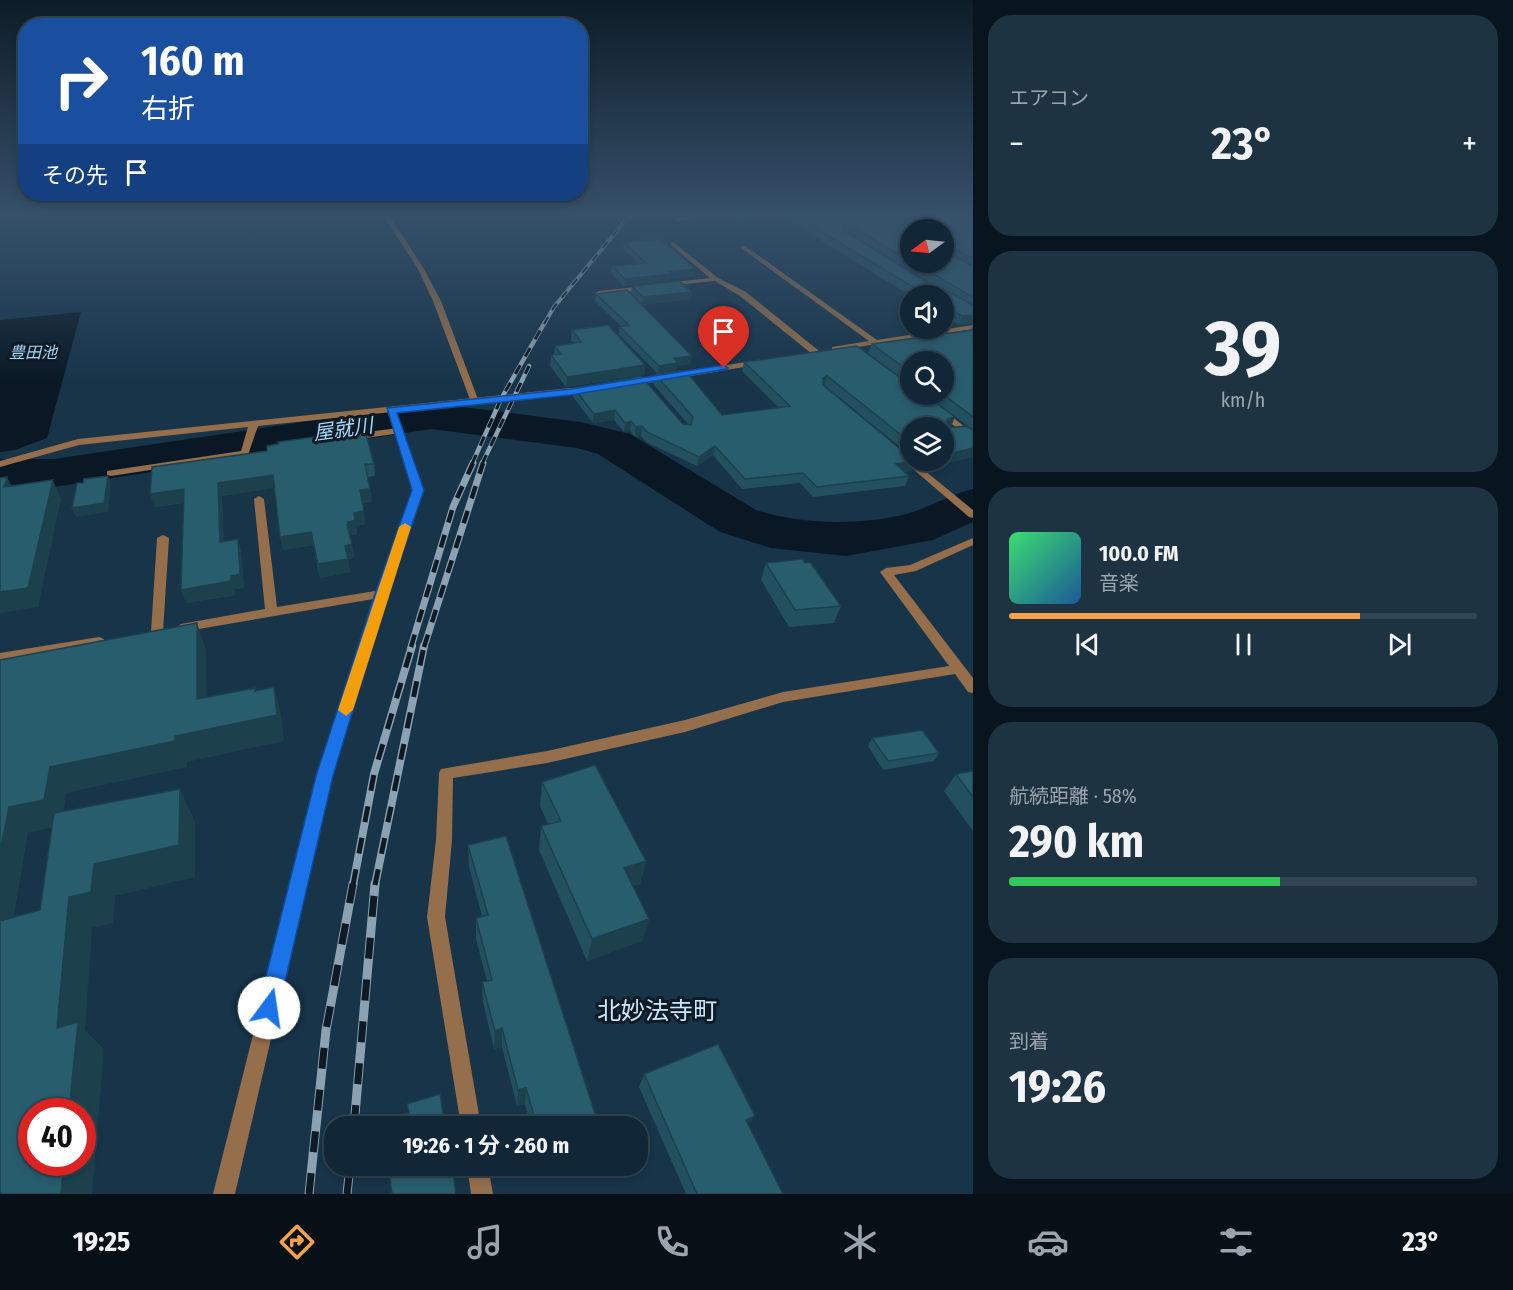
<!DOCTYPE html>
<html lang="ja">
<meta charset="utf-8">
<style>
body{margin:0;font-family:"Fira Sans Condensed","Noto Sans JP",sans-serif;background:#1e3342;color:#f1f3f6;height:100vh;display:flex;flex-direction:column;font-size:22px;white-space:nowrap}
*{box-sizing:border-box;margin:0}
p{font-size:20px;color:#9ca5ad}
.icon{flex:none;width:33px;height:33px;fill:none;stroke:currentColor;stroke-width:2;stroke-linecap:round;stroke-linejoin:round}
.map{position:relative;flex:1;overflow:hidden}
.panel{display:flex;flex-direction:column;gap:15px;padding:15px;background:#09151e;width:540px}
.panel>*{flex:none}
.guide{position:absolute;left:18px;top:18px;width:570px;height:183px;border-radius:24px;box-shadow:0 3px 9px #0003,0 0 0 2px #304452;background:#1a4fa0;color:#fff;overflow:hidden}
.needle{width:39px;rotate:255deg}
.fabs{position:absolute;left:900px;top:219px;display:grid;gap:12px}
.fabs a{display:grid;place-items:center;width:54px;height:54px;border-radius:50%;background:#112737;box-shadow:0 3px 9px #0003,0 0 0 2px #304452;font-size:30px}
.speed{position:absolute;left:18px;top:1098px;display:flex;gap:12px;font-size:30px;font-weight:700;text-align:center}
.speed>*{display:grid;place-content:center;width:78px;height:78px;border-radius:50%;background:#112737;box-shadow:0 3px 9px #0003,0 0 0 2px #304452;line-height:1}
.speed .limit{border:9px solid #d22;background:#fff;color:#111}
.pin{position:absolute;display:grid;place-items:center;width:51px;height:51px;color:#fff;margin:-62px -26px;border-radius:50% 50% 50% 0;rotate:-45deg;box-shadow:0 0 6px #0007}
.pin .icon{rotate:45deg}
.me{position:absolute;width:66px;margin:-33px;rotate:14deg;stroke-linejoin:round;filter:drop-shadow(0 0 4px #0008)}
.turn{display:flex;align-items:center;gap:21px;height:126px;padding:0 24px;font-size:27px}
.turn .icon{width:78px;height:78px;stroke-width:2.5}
.turn b{display:block;font-size:42px;line-height:51px}
.then{display:flex;align-items:center;height:57px;padding:0 24px;background:#0003;gap:12px;font-size:22px}
.big{font-size:45px;font-weight:700;line-height:1.1}
.panel .tile{flex:1;display:flex;flex-direction:column;justify-content:center;gap:9px;min-width:0;padding:0 21px;border-radius:24px;background:#1e3342}
.panel .dial{align-items:center;gap:0}
.dial b{font-size:78px;line-height:1}
.song{display:flex;align-items:center;gap:18px}
.cover{width:72px;height:72px;border-radius:9px;background:linear-gradient(135deg,hsl(140 70% 55%),hsl(210 70% 35%))}
.played{height:6px;border-radius:3px;background:linear-gradient(90deg,#f8a14a 75%,#304452 75%)}
.keys{display:flex;justify-content:space-around;direction:ltr}
.heat{display:flex;justify-content:space-between;align-items:center;font-size:33px;direction:ltr}
.charge{height:9px;border-radius:4px;background:linear-gradient(90deg,#34c759 58%,#304452 0)}
.trip{position:absolute;left:324px;top:1116px;width:324px;height:60px;border-radius:24px;background:#112737;box-shadow:0 3px 9px #0003,0 0 0 2px #304452;font-weight:700;line-height:60px;text-align:center}
.dock{display:flex;height:96px;justify-content:space-around;align-items:center;background:#071016;color:#9ca5ad}
.dock .icon{width:42px;height:42px}
.dock .active{color:#f8a14a}
.dock b{font-size:27px;color:#f1f3f6}
main{display:flex;flex:1;min-height:0}
.map>svg:first-child{display:block}
.water{fill:#091824}
.lines{fill:none;stroke-linecap:round;stroke-linejoin:round}
.river{fill:#091824;fill-rule:evenodd}
.minor{fill:#956e4b;fill-rule:evenodd}
.tertiary{fill:#956e4b;fill-rule:evenodd}
.rail-far4-casing{stroke:#8ca1b1;stroke-width:4}
.rail-far3-casing{stroke:#8ca1b1;stroke-width:4.5}
.rail-far2-casing{stroke:#8ca1b1;stroke-width:7}
.rail-far1-casing{stroke:#8ca1b1;stroke-width:8}
.rail-casing{stroke:#8ca1b1;stroke-width:9}
.rail-far4{stroke:#0e1a24;stroke-width:2;stroke-dasharray:8;stroke-linecap:butt}
.rail-far3{stroke:#0e1a24;stroke-width:3;stroke-dasharray:10;stroke-linecap:butt}
.rail-far2{stroke:#0e1a24;stroke-width:4.5;stroke-dasharray:13;stroke-linecap:butt}
.rail-far1{stroke:#0e1a24;stroke-width:5;stroke-dasharray:16;stroke-linecap:butt}
.rail{stroke:#0e1a24;stroke-width:7;stroke-dasharray:21;stroke-linecap:butt}
.wall{fill:#22505f;fill-rule:evenodd}
.shaded-wall{fill:#1c414d}
.building{fill:#285d6e;stroke:#1c414d;stroke-width:1.5}
.route{fill:#1a73e8;stroke:#114b97;stroke-width:1.5}
.slow{fill:#f59e0b}
.labels{text-anchor:middle;stroke-width:6;stroke-linejoin:round;paint-order:stroke}
.far-water-label{font-size:16px;font-style:italic;fill:#a5d6fc;stroke:#0e1a24}
.water-label{font-size:20px;font-style:italic;fill:#a5d6fc;stroke:#0e1a24}
.near-neighbourhood-label{font-size:24px;fill:#cbe7fd;stroke:#0e1a24}
</style>
<main>
<div class="map">
<svg width="973" height="1194" viewBox="0 0 973 1194">
<rect width="100%" height="100%" fill="#173449"/>
<polygon class="water" points="81,312 47,438 15,450 0,452 0,320"/>
<g class="lines">
<path class="river" d="M431,403L580,422L630,434L756,510C802,525 856,525 903,515C927,509 949,495 973,489V522L933,540L846,556L771,548L720,532L598,454L577,448L431,429L54,487H0V459H54Z"/>
<g class="minor">
<polygon points="701,215 720,215 678,221 675,219"/>
<polygon points="673,242 718,278 746,292 818,350 818,354 812,354 740,296 715,281 664,286 663,285 666,283 710,278 671,245 671,243"/>
<polygon points="741,246 745,246 877,340 973,325 973,329 832,351 832,347 869,341 741,248"/>
<polygon points="646,286 649,288 648,289 599,295 595,293 599,291"/>
<polygon points="759,360 763,362 762,364 631,386 627,383 631,380"/>
<polygon points="590,386 593,387 593,391 258,426 248,455 111,476 107,475 107,471 241,451 248,427 79,445 0,467 0,461 78,439"/>
<polygon points="912,394 922,394 973,433 973,440"/>
<polygon points="398,428 401,429 401,433 352,440 347,437 352,434"/>
<polygon points="902,452 973,510 973,518 969,517 899,457 899,453"/>
<polygon points="259,496 264,499 277,607 381,590 385,591 387,594 385,597 181,632 177,631 175,628 181,624 265,609 254,499"/>
<polygon points="163,535 169,538 163,632 161,635 153,635 151,632 157,538"/>
<polygon points="973,538 973,545 916,571 894,575 973,678 973,693 968,692 955,674 783,702 685,732 547,763 453,778 452,840 445,917 481,1126 461,1126 427,917 436,840 439,773 441,769 547,751 685,720 783,692 949,666 880,572 886,568 910,565"/>
<polygon points="99,637 104,639 105,642 104,645 0,663 0,653"/>
<polygon points="467,1166 488,1166 493,1194 471,1194"/>
</g>
<g class="tertiary">
<polygon points="383,215 389,215 424,269 441,301 479,402 478,404 475,405 471,402 433,301 418,269"/>
<polygon points="391,407 395,410 423,490 387,594 332,776 235,1194 213,1194 318,776 375,594 413,490 387,410"/>
</g>
<g class="rail-far4-casing">
<polyline id="rail-far4" points="544,324 554,307 630,215"/>
</g>
<g class="rail-far3-casing">
<g id="rail-far3">
<polyline points="472,464 501,399 545,322"/>
<polyline points="482,464 529,366"/>
</g>
</g>
<g class="rail-far2-casing">
<g id="rail-far2">
<polyline points="411,647 453,507 473,463"/>
<polyline points="424,647 483,463"/>
</g>
</g>
<g class="rail-far1-casing">
<g id="rail-far1">
<polyline points="353,885 374,774 412,646"/>
<polyline points="375,885 424,646"/>
</g>
</g>
<g class="rail-casing">
<g id="rail">
<polyline points="354,1126 375,884"/>
<polyline points="309,1194 326,1030 353,884"/>
<polyline points="347,1194 350,1166"/>
</g>
</g>
<use href="#rail-far4" class="rail-far4"/>
<use href="#rail-far3" class="rail-far3"/>
<use href="#rail-far2" class="rail-far2"/>
<use href="#rail-far1" class="rail-far1"/>
<use href="#rail" class="rail"/>
</g>
<g class="wall">
<path d="M730,215H911L913,216L973,215V323L959,325L944,316V296H911L786,219L741,223ZM910,230H944V262H910ZM846,232L938,287L943,290H939Z"/>
<polygon points="624,242 695,269 694,276 670,278 670,280 624,286 611,273 612,266 639,264 623,249"/>
<polygon points="632,286 692,292 691,299 642,305 631,293"/>
<polygon points="596,294 691,364 677,366 676,371 658,374 619,334 620,327 621,326 595,301"/>
<polygon points="973,325 973,430 926,394 944,394 910,362 910,384 868,353 872,344 971,330"/>
<polygon points="572,330 645,365 644,375 566,387 550,366 551,355 554,355 555,346 574,343 571,340"/>
<polygon points="744,362 910,385 951,427 947,428 973,430 973,457 927,468 918,460 944,460 910,428 910,455 824,385 911,471 904,472 909,476 905,486 813,497 800,483 742,489 713,455 697,466 646,442 641,436 635,437 630,431 624,432 614,420 593,423 573,397 574,388 683,424 689,425 653,384 655,374 722,415 779,408 742,371"/>
<polygon points="267,451 374,464 375,476 368,477 372,502 362,503 365,524 356,526 357,534 350,535 354,558 348,559 350,572 320,578 313,545 283,550 274,488 222,496 223,541 238,539 241,553 244,588 235,589 235,595 186,603 184,503 154,507"/>
<polygon points="766,563 805,563 841,606 834,623 789,627 761,580"/>
<polygon points="872,738 939,753 934,761 883,770 868,746"/>
<polygon points="973,771 973,831 944,791 956,774"/>
<polygon points="542,782 646,861 640,884 633,886 649,919 642,941 587,961 539,850 541,826 548,824 540,806"/>
<polygon points="468,845 599,1126 531,1126 525,1104 517,1106 502,1047 494,1049 483,1002 482,982 487,981 476,939 476,918 482,916 469,867"/>
<polygon points="644,1074 755,1116 748,1124 783,1194 686,1194 639,1087"/>
</g>
<g class="shaded-wall">
<polygon points="743,215 787,215 786,219 741,223"/>
<polygon points="695,269 694,276 670,278 670,280 624,286 625,279 669,272"/>
<polygon points="692,292 691,299 642,305 643,297"/>
<polygon points="973,315 973,323 959,325 962,316"/>
<polygon points="692,356 691,364 677,366 676,371 658,374 659,366 674,358"/>
<polygon points="645,365 644,375 566,387 567,377"/>
<polygon points="827,376 824,385 820,387 823,378"/>
<polygon points="615,410 614,420 593,423 594,414"/>
<polygon points="955,417 951,427 944,428 947,419"/>
<polygon points="631,421 630,431 624,432 625,423"/>
<polygon points="642,426 641,436 635,437 636,427"/>
<polygon points="715,446 713,455 697,466 699,457"/>
<polygon points="973,448 973,457 927,468 930,460 944,460 944,455"/>
<polygon points="915,461 911,471 892,474 896,464"/>
<polygon points="273,475 275,488 222,496 224,555 220,542 218,483"/>
<polygon points="108,476 111,484 108,512 76,517 72,508"/>
<polygon points="7,477 16,495 4,487"/>
<polygon points="53,480 61,499 38,607 0,613 0,592"/>
<polygon points="184,489 188,502 154,507 150,494"/>
<polygon points="370,489 372,502 362,503 360,490"/>
<polygon points="364,511 365,524 356,526 357,534 350,535 347,525 348,522 354,513"/>
<polygon points="311,532 313,545 283,550 280,537"/>
<polygon points="238,539 241,553 244,588 235,589 235,595 186,603 181,590 231,576"/>
<polygon points="352,544 354,558 348,559 350,572 320,578 318,564 345,546"/>
<polygon points="197,623 206,650 207,726 197,699"/>
<polygon points="274,687 281,714 284,741 187,762 187,767 66,793 62,825 28,833 13,921 0,924 0,852 9,807 50,767 175,736"/>
<polygon points="180,789 195,822 195,877 115,896 113,923 92,928 85,1030 104,1049 92,1194 61,1194 64,1162 82,1162 82,1112 69,1112 57,1028 69,897 94,864"/>
<polygon points="646,861 640,884 618,892 624,868"/>
<polygon points="649,919 642,941 587,961 592,939"/>
<polygon points="502,1028 502,1047 494,1049 495,1031"/>
<polygon points="526,1088 525,1104 517,1106 518,1090"/>
<polygon points="755,1116 746,1127 746,1120"/>
</g>
<g class="building">
<polygon points="794,215 911,215 913,216 927,215 973,215 973,258 945,245 946,252 973,266 973,297 913,262 944,262 944,230 914,230 914,227 908,227 908,232 910,233 910,261 846,223 843,230 939,290 945,290 973,305 973,315 962,316 944,305 944,296 928,296"/>
<polygon points="661,239 695,269 669,272 671,274 625,279 612,266 646,263 624,242"/>
<polygon points="679,281 692,292 643,297 632,286"/>
<polygon points="627,290 692,356 674,358 678,363 659,366 620,327 629,325 596,294"/>
<polygon points="608,325 645,365 567,377 551,355 561,354 555,346 581,342 572,330"/>
<polygon points="973,330 973,417 943,394 944,394 944,362 910,362 910,372 872,344"/>
<polygon points="857,346 910,385 910,394 924,394 955,417 947,419 947,428 966,426 973,430 973,448 944,455 944,428 910,428 910,442 827,376 823,378 823,385 910,457 910,460 915,461 896,464 909,476 817,487 803,473 745,479 715,446 699,457 647,432 642,426 636,427 631,421 625,423 615,410 594,414 574,388 641,376 683,424 691,425 693,417 655,374 685,370 722,415 790,406 744,362"/>
<polygon points="365,430 374,464 365,464 370,489 360,490 364,511 354,513 355,520 348,522 347,525 352,544 345,546 348,559 318,564 311,532 280,537 273,475 218,483 220,542 238,539 240,574 231,576 231,581 181,590 184,489 150,494 152,467 267,451 267,446 279,444 278,442"/>
<polygon points="108,476 104,503 72,508 77,483 83,483 84,479"/>
<polygon points="7,477 4,487 53,480 28,588 0,592 0,478"/>
<polygon points="803,559 805,563 810,562 841,606 795,610 766,563"/>
<polygon points="197,623 197,699 255,688 255,691 274,687 277,715 175,736 175,741 50,767 44,800 9,807 0,852 0,660"/>
<polygon points="922,730 939,753 888,761 872,738"/>
<polygon points="595,765 646,861 624,868 649,919 592,939 541,826 561,821 542,782"/>
<polygon points="973,771 973,797 956,774"/>
<polygon points="180,789 179,845 94,864 91,892 69,897 57,1028 78,1022 69,1112 32,1112 32,1162 64,1162 61,1194 0,1194 0,921 40,910 54,813"/>
<polygon points="506,836 599,1126 537,1126 526,1088 518,1090 502,1028 495,1031 482,982 492,980 476,918 488,915 468,845"/>
<polygon points="718,1044 755,1116 746,1120 783,1194 697,1194 644,1074"/>
<polygon points="440,1094 445,1126 391,1126 390,1118 409,1113 407,1104"/>
<polygon points="388,1166 452,1166 456,1194 392,1194"/>
</g>
<linearGradient id="sky" x2="0" y2="1"><stop stop-color="#0d1d28"/><stop offset="0.56" stop-color="#36506a"/><stop offset="1" stop-color="#36506a" stop-opacity="0"/></linearGradient>
<rect width="973" height="382" fill="url(#sky)"/>
<polygon class="route" points="724,365 728,368 727,369 571,395 397,413 424,490 388,594 333,776 279,1008 276,1016 269,1019 261,1016 258,1008 316,776 375,594 412,490 387,408 571,389"/>
<polygon class="slow" points="405,523 411,527 353,710 346,716 338,710 399,527"/>
<g class="labels">
<g class="far-water-label">
<text x="33" y="358">豊田池</text>
</g>
<g class="water-label">
<text transform="translate(343 429) rotate(-8)" y="7">屋就川</text>
</g>
<g class="near-neighbourhood-label">
<text x="657" y="1019">北妙法寺町</text>
</g>
</g>
</svg>
<div class="fabs">
<a><svg class="needle" viewBox="-14 -14 28 28"><path d="M0-13l5 13h-10z" fill="#e53935"/><path d="M0 13l5-13h-10z" fill="#9ca5ad"/></svg></a>
<a><svg class="icon" aria-label="sound" viewBox="0 0 24 24"><path d="M4 9h4l5-4v14l-5-4H4zM17 9q2 3 0 6"/></svg></a>
<a><svg class="icon" aria-label="search" viewBox="0 0 24 24"><circle cx="10" cy="10" r="6"/><path d="M15 15l6 6"/></svg></a>
<a><svg class="icon" aria-label="layers" viewBox="0 0 24 24"><path d="M12 4l9 5-9 5-9-5zM3 14l9 5 9-5"/></svg></a>
</div>
<div class="speed"><div class="limit">40</div></div>
<div class="pin" style="left:724px;top:368px;background:#d93025"><svg class="icon" aria-label="arrive" viewBox="0 0 24 24"><path d="M6 21V4h12l-3 4 3 4H6"/></svg></div>
<svg class="me" style="left:269px;top:1008px" viewBox="-20 -20 40 40"><circle r="19" fill="#fff"/><path d="M0-13L10 11 0 6-10 11z" fill="#1a73e8"/></svg>
<div class="trip">19:26 · 1 分 · 260 m</div>
<div class="guide">
<div class="turn"><svg class="icon" aria-label="right" viewBox="0 0 24 24"><path d="M7 20v-9h11M14 6l5 5-5 5"/></svg><div><b>160 m</b>右折</div></div>
<div class="then">その先<svg class="icon" aria-label="arrive" viewBox="0 0 24 24"><path d="M6 21V4h12l-3 4 3 4H6"/></svg></div>
</div>
</div>
<section class="panel">
<div class="tile"><p>エアコン</p>
<div class="heat"><a>−</a><b class="big">23°</b><a>+</a></div>
</div>
<div class="tile dial"><b>39</b><p>km/h</p></div>
<div class="tile">
<div class="song"><i class="cover"></i><div><b>100.0 FM</b><p>音楽</p></div></div>
<div class="played"></div>
<div class="keys"><svg class="icon" aria-label="previous" viewBox="0 0 24 24"><path d="M18 5L8 12l10 7zM5 5v14"/></svg><svg class="icon" aria-label="pause" viewBox="0 0 24 24"><path d="M8 5v14M16 5v14"/></svg><svg class="icon" aria-label="next" viewBox="0 0 24 24"><path d="M6 5l10 7-10 7zM19 5v14"/></svg></div>
</div>
<div class="tile"><p>航続距離 · 58%</p><b class="big">290 km</b><div class="charge"></div></div>
<div class="tile"><p>到着</p><b class="big">19:26</b></div>
</section>
</main>
<nav class="dock">
<b>19:25</b>
<svg class="icon active" aria-label="directions" viewBox="0 0 24 24"><path d="M12 3l9 9-9 9-9-9zM9 14v-3h6M13 9l2 2-2 2"/></svg>
<svg class="icon" aria-label="music" viewBox="0 0 24 24"><path d="M9 18V5l10-2v13"/><circle cx="6" cy="18" r="3"/><circle cx="16" cy="16" r="3"/></svg>
<svg class="icon" aria-label="phone" viewBox="0 0 24 24"><path d="M5 4h4l2 5-3 2q2 4 5 5l2-3 5 2v4C11 20 4 13 5 4z"/></svg>
<svg class="icon" aria-label="climate" viewBox="0 0 24 24"><path d="M12 3v18M4 7l16 10M4 17L20 7"/></svg>
<svg class="icon" aria-label="car" viewBox="0 0 24 24"><path d="M5 17H2v-5l4-1 3-4h7l3 4 3 1v5h-3M9 17h6M6 11h13"/><circle cx="7" cy="17" r="2"/><circle cx="17" cy="17" r="2"/></svg>
<svg class="icon" aria-label="filters" viewBox="0 0 24 24"><path d="M4 7h16M4 17h16"/><circle cx="9" cy="7" r="2"/><circle cx="15" cy="17" r="2"/></svg>
<b>23°</b>
</nav>
